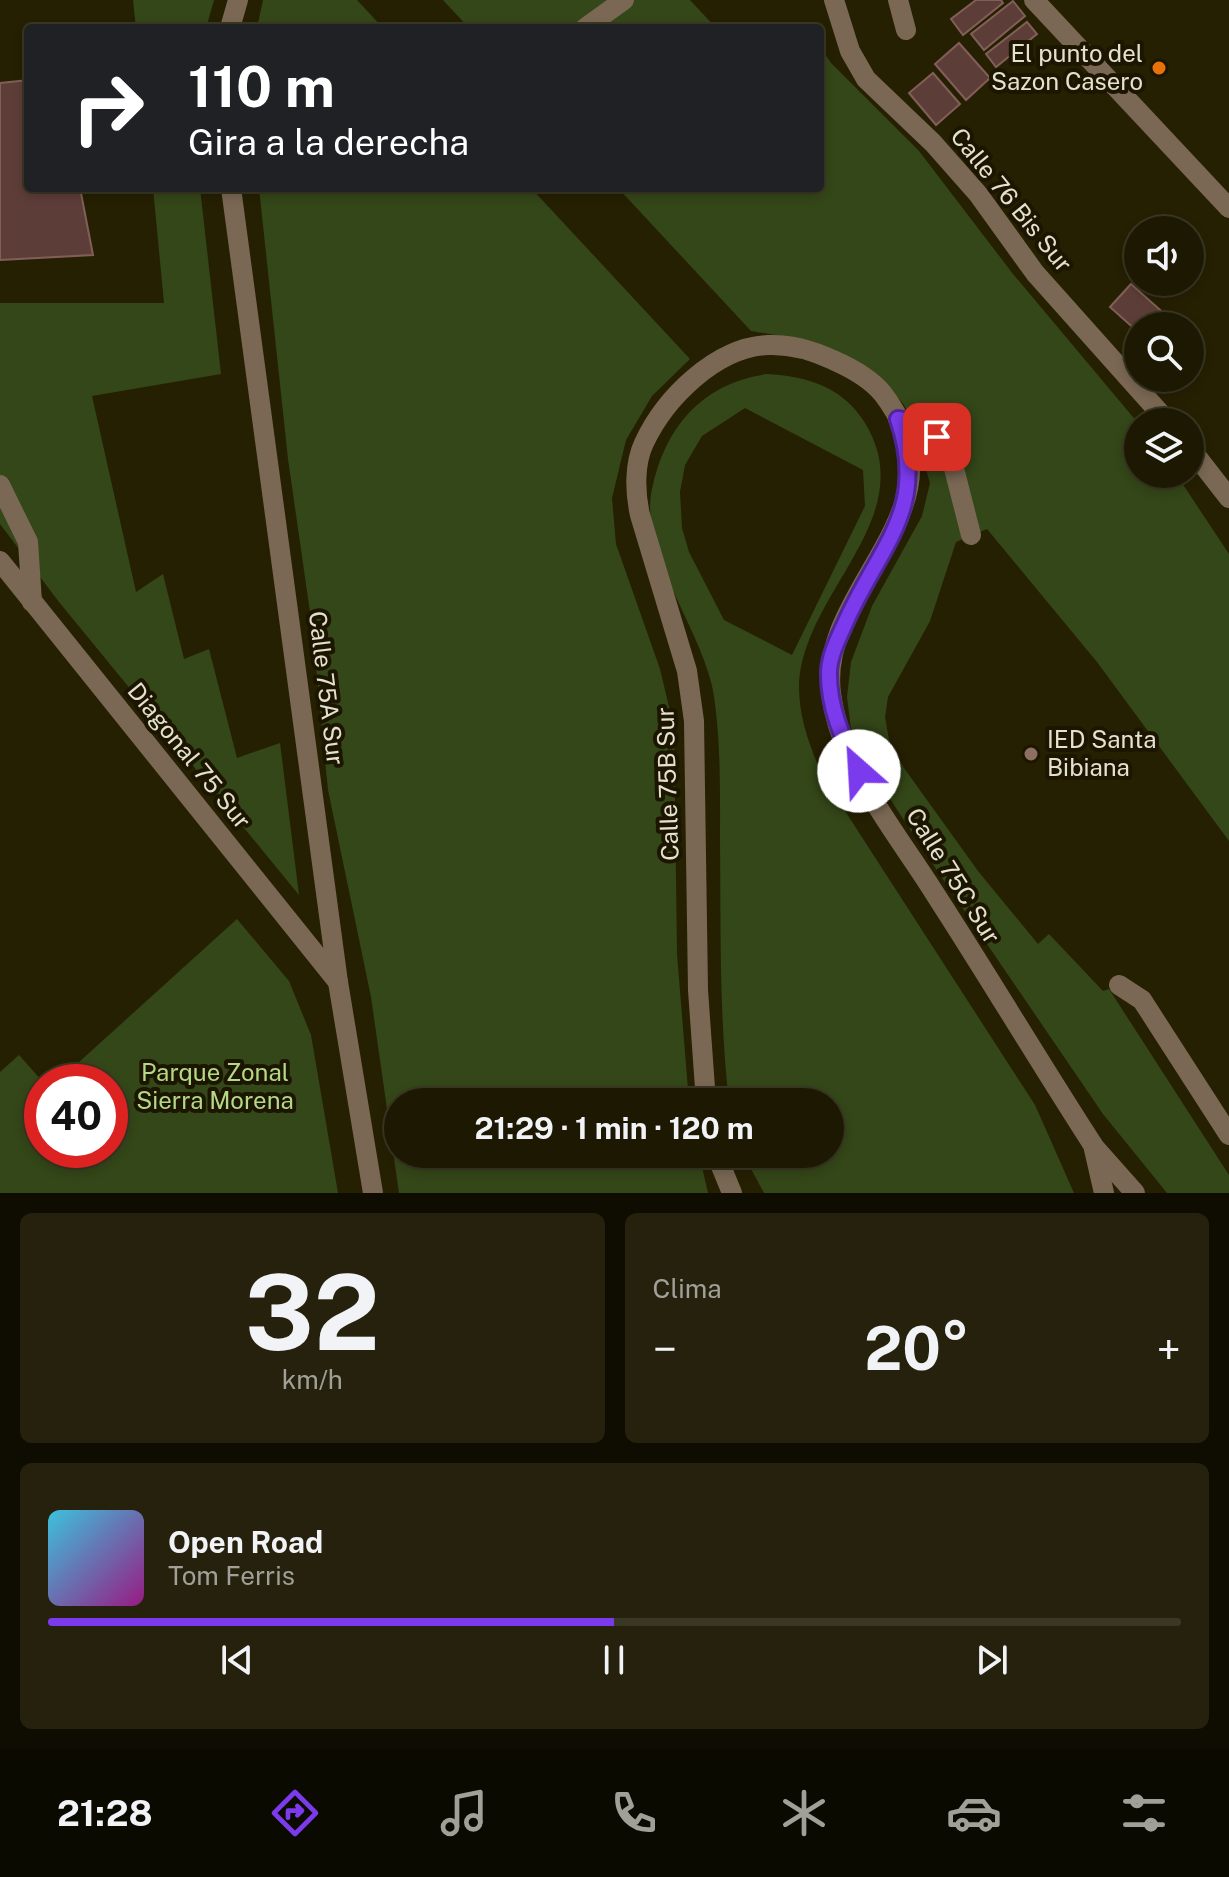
<!DOCTYPE html>
<html lang="es">
<meta charset="utf-8">
<style>
body{margin:0;font-family:"Public Sans",sans-serif;background:#25210c;color:#f1f3f6;height:100vh;display:flex;flex-direction:column;font-size:30px;white-space:nowrap}
*{box-sizing:border-box;margin:0}
p{font-size:26px;color:#a0a099}
.icon{flex:none;width:44px;height:44px;fill:none;stroke:currentColor;stroke-width:2;stroke-linecap:round;stroke-linejoin:round}
.map{position:relative;height:1193px;overflow:hidden}
.drawer{display:flex;flex-direction:column;gap:20px;padding:20px;background:#0f0d01;flex:1}
.drawer>*{flex:none}
.banner{position:absolute;left:24px;top:24px;width:800px;height:168px;border-radius:8px;box-shadow:0 4px 12px #0003,0 0 0 2px #3a3724;background:#202124;color:#fff;overflow:hidden}
.fabs{position:absolute;left:1124px;top:216px;display:grid;gap:16px}
.fabs a{display:grid;place-items:center;width:80px;height:80px;border-radius:50%;background:#1c1802;box-shadow:0 4px 12px #0003,0 0 0 2px #3a3724;font-size:40px}
.speed{position:absolute;left:24px;top:1064px;display:flex;gap:16px;font-size:40px;font-weight:700;text-align:center}
.speed>*{display:grid;place-content:center;width:104px;height:104px;border-radius:50%;background:#1c1802;box-shadow:0 4px 12px #0003,0 0 0 2px #3a3724;line-height:1}
.speed .limit{border:12px solid #d22;background:#fff;color:#111}
.pin{position:absolute;display:grid;place-items:center;width:68px;height:68px;color:#fff;margin:-34px;border-radius:16px;box-shadow:0 4px 12px #0006}
.me{position:absolute;width:88px;margin:-44px;rotate:334deg;stroke-linejoin:round;filter:drop-shadow(0 0 6px #0008)}
.turn{display:flex;align-items:center;gap:28px;height:168px;padding:0 32px;font-size:36px}
.turn .icon{width:104px;height:104px;stroke-width:2.5}
.turn b{display:block;font-size:56px;line-height:68px}
.big{font-size:60px;font-weight:700;line-height:1.1}
.drawer .tile{flex:1;display:flex;flex-direction:column;justify-content:center;gap:12px;min-width:0;padding:0 28px;border-radius:12px;background:#25210c}
.drawer .dial{align-items:center;gap:0}
.dial b{font-size:104px;line-height:1}
.song{display:flex;align-items:center;gap:24px}
.cover{width:96px;height:96px;border-radius:12px;background:linear-gradient(135deg,hsl(190 70% 55%),hsl(310 70% 35%))}
.played{height:8px;border-radius:4px;background:linear-gradient(90deg,#7c3aed 50%,#3a3724 50%)}
.keys{display:flex;justify-content:space-around;direction:ltr}
.heat{display:flex;justify-content:space-between;align-items:center;font-size:44px;direction:ltr}
.drawer .tiles{flex:1;display:grid;gap:20px;grid-template-columns:1fr 1fr}
.tile:last-child{grid-column:span 2}
.trip{position:absolute;left:384px;top:1088px;width:460px;height:80px;border-radius:40px;background:#1c1802;box-shadow:0 4px 12px #0003,0 0 0 2px #3a3724;font-weight:700;line-height:80px;text-align:center}
.menu{display:flex;height:128px;justify-content:space-around;align-items:center;background:#0b0a01;color:#a0a099}
.menu .icon{width:56px;height:56px}
.menu .on{color:#7c3aed}
.menu b{font-size:36px;color:#f1f3f6}
.map>svg:first-child{display:block}
.green{fill:#344718;fill-rule:evenodd}
.building{fill:#5d3d38;stroke:#815f58;stroke-width:2}
.lines{fill:none;stroke-linecap:round;stroke-linejoin:round}
.minor{stroke:#7a6854;stroke-width:20}
.route-casing{stroke:#51269a;stroke-width:20}
.route{stroke:#7c3aed;stroke-width:14}
.food-dot{fill:#e8710a;stroke:#1c1600;stroke-width:3}
.education-dot{fill:#8d6e63;stroke:#1c1600;stroke-width:3}
.labels{text-anchor:middle;stroke-width:8;stroke-linejoin:round;paint-order:stroke}
.poi-label{font-size:24px;fill:#e4e1d0;stroke:#1c1600;text-anchor:end}
.street-label{font-size:24px;fill:#e4e1d0;stroke:#1c1600}
.park-label{font-size:24px;fill:#b3d887;stroke:#1c1600}
</style>
<div class="map">
<svg width="1229" height="1193" viewBox="0 0 1229 1193">
<rect width="100%" height="100%" fill="#262002"/>
<g class="green">
<polygon points="133,0 214,0 206,28 136,28"/>
<polygon points="263,0 357,0 383,28 257,28"/>
<polygon points="443,0 690,0 716,28 469,28"/>
<polygon points="820,47 831,63 919,151 1013,274 1138,423 1138,474 1176,474 1229,554 1229,841 1097,662 987,529 956,542 930,621 888,697 885,717 889,740 904,768 978,871 1038,944 1049,934 1103,991 1109,989 1229,1175 1229,1193 1167,1193 1103,1114 944,881 873,773 851,729 847,697 851,662 872,606 922,516 930,483 913,425 904,405 880,377 851,358 812,341 751,331 618,188 820,188"/>
<polygon points="153,188 200,188 221,374 92,396 136,592 163,574 184,659 209,649 237,758 280,743 299,895 59,602 0,524 0,303 164,303"/>
<polygon points="259,188 531,188 690,359 652,396 626,440 612,498 616,544 660,669 674,728 677,954 689,1102 398,1102 398,1154 699,1154 708,1193 399,1193 371,997 328,790 312,626 288,459"/>
<path d="M767,374C807,376 843,387 865,423C923,518 801,593 799,687C799,719 811,751 825,780L1035,1105L1074,1193H764L743,1154H830V1102H729C719,1016 721,928 720,841C720,793 721,744 714,696C704,631 638,554 652,489C665,426 703,383 767,374ZM745,408L863,470L865,506L792,655L724,620L689,552L682,528L680,492L685,465L702,436Z"/>
<polygon points="237,919 289,981 311,1035 338,1193 0,1193 0,1072 19,1055 43,1082 42,1150 110,1150 110,1082 57,1082"/>
</g>
<g class="building">
<polygon points="976,0 1001,0 1003,3 963,35 951,19"/>
<polygon points="1013,1 1025,16 984,50 971,34"/>
<polygon points="1027,22 1037,34 996,67 986,54"/>
<polygon points="959,43 990,78 966,100 935,64"/>
<polygon points="933,73 960,104 936,125 909,93"/>
<polygon points="28,80 28,188 80,188 93,255 0,260 0,83"/>
<polygon points="1131,284 1177,325 1176,326 1138,326 1138,332 1110,307"/>
</g>
<g class="lines">
<g class="minor">
<polyline points="834,0 850,51 866,79 933,143 978,194 1035,273 1168,422"/>
<polyline points="898,0 906,30"/>
<polyline points="1034,0 1229,208"/>
<polyline points="230,28 238,0"/>
<polyline points="585,28 624,0"/>
<polyline points="231,188 338,982 373,1193"/>
<polyline points="898,419 926,424 949,449 971,535"/>
<polyline points="1190,448 1229,498"/>
<polyline points="0,485 28,542 32,602"/>
<polyline points="0,561 338,982"/>
<polyline points="1119,985 1142,1000 1229,1135"/>
<path d="M706,1102L698,990L694,721L687,671L640,515C635,493 634,464 644,443C665,398 716,347 768,345C792,344 812,350 833,360C849,367 871,379 883,394C971,508 817,587 831,693C840,768 899,835 937,897C990,979 1040,1063 1093,1145L1104,1193"/>
<polyline points="1095,1148 1135,1193"/>
<polyline points="716,1154 732,1193"/>
</g>
</g>
<g class="lines">
<g class="route-casing">
<path id="route" d="M859,771C843,740 828,707 829,671C830,653 840,635 847,619C882,543 928,508 898,419L926,424L937,437"/>
</g>
<use href="#route" class="route"/>
</g>
<circle class="food-dot" cx="1159" cy="68" r="8"/>
<circle class="education-dot" cx="1031" cy="754" r="8"/>
<g class="labels">
<g class="poi-label">
<text x="1143" y="62">El punto del<tspan x="1143" dy="28">Sazon Casero</tspan></text>
<text x="1047" y="748" text-anchor="start">IED Santa<tspan x="1047" dy="28">Bibiana</tspan></text>
</g>
<g class="street-label">
<text transform="translate(1011 200) rotate(51)" y="8">Calle 76 Bis Sur</text>
<text transform="translate(326 688) rotate(83)" y="8">Calle 75A Sur</text>
<text transform="translate(189 756) rotate(51)" y="8">Diagonal 75 Sur</text>
<text transform="translate(668 784) rotate(-92)" y="8">Calle 75B Sur</text>
<text transform="translate(953 876) rotate(58)" y="8">Calle 75C Sur</text>
</g>
<g class="park-label">
<text x="215" y="1081">Parque Zonal<tspan x="215" dy="28">Sierra Morena</tspan></text>
</g>
</g>
</svg>
<div class="fabs">
<a><svg class="icon" aria-label="sound" viewBox="0 0 24 24"><path d="M4 9h4l5-4v14l-5-4H4zM17 9q2 3 0 6"/></svg></a>
<a><svg class="icon" aria-label="search" viewBox="0 0 24 24"><circle cx="10" cy="10" r="6"/><path d="M15 15l6 6"/></svg></a>
<a><svg class="icon" aria-label="layers" viewBox="0 0 24 24"><path d="M12 4l9 5-9 5-9-5zM3 14l9 5 9-5"/></svg></a>
</div>
<div class="speed"><div class="limit">40</div></div>
<div class="pin" style="left:937px;top:437px;background:#d93025"><svg class="icon" aria-label="arrive" viewBox="0 0 24 24"><path d="M6 21V4h12l-3 4 3 4H6"/></svg></div>
<svg class="me" style="left:859px;top:771px" viewBox="-20 -20 40 40"><circle r="19" fill="#fff"/><path d="M0-13L10 11 0 6-10 11z" fill="#7c3aed"/></svg>
<div class="trip">21:29 · 1 min · 120 m</div>
<div class="banner">
<div class="turn"><svg class="icon" aria-label="right" viewBox="0 0 24 24"><path d="M7 20v-9h11M14 6l5 5-5 5"/></svg><div><b>110 m</b>Gira a la derecha</div></div>
</div>
</div>
<section class="drawer">
<div class="tiles">
<div class="tile dial"><b>32</b><p>km/h</p></div>
<div class="tile"><p>Clima</p>
<div class="heat"><a>−</a><b class="big">20°</b><a>+</a></div>
</div>
<div class="tile">
<div class="song"><i class="cover"></i><div><b>Open Road</b><p>Tom Ferris</p></div></div>
<div class="played"></div>
<div class="keys"><svg class="icon" aria-label="previous" viewBox="0 0 24 24"><path d="M18 5L8 12l10 7zM5 5v14"/></svg><svg class="icon" aria-label="pause" viewBox="0 0 24 24"><path d="M8 5v14M16 5v14"/></svg><svg class="icon" aria-label="next" viewBox="0 0 24 24"><path d="M6 5l10 7-10 7zM19 5v14"/></svg></div>
</div>
</div>
</section>
<nav class="menu">
<b>21:28</b>
<svg class="icon on" aria-label="directions" viewBox="0 0 24 24"><path d="M12 3l9 9-9 9-9-9zM9 14v-3h6M13 9l2 2-2 2"/></svg>
<svg class="icon" aria-label="music" viewBox="0 0 24 24"><path d="M9 18V5l10-2v13"/><circle cx="6" cy="18" r="3"/><circle cx="16" cy="16" r="3"/></svg>
<svg class="icon" aria-label="phone" viewBox="0 0 24 24"><path d="M5 4h4l2 5-3 2q2 4 5 5l2-3 5 2v4C11 20 4 13 5 4z"/></svg>
<svg class="icon" aria-label="climate" viewBox="0 0 24 24"><path d="M12 3v18M4 7l16 10M4 17L20 7"/></svg>
<svg class="icon" aria-label="car" viewBox="0 0 24 24"><path d="M5 17H2v-5l4-1 3-4h7l3 4 3 1v5h-3M9 17h6M6 11h13"/><circle cx="7" cy="17" r="2"/><circle cx="17" cy="17" r="2"/></svg>
<svg class="icon" aria-label="filters" viewBox="0 0 24 24"><path d="M4 7h16M4 17h16"/><circle cx="9" cy="7" r="2"/><circle cx="15" cy="17" r="2"/></svg>
</nav>
